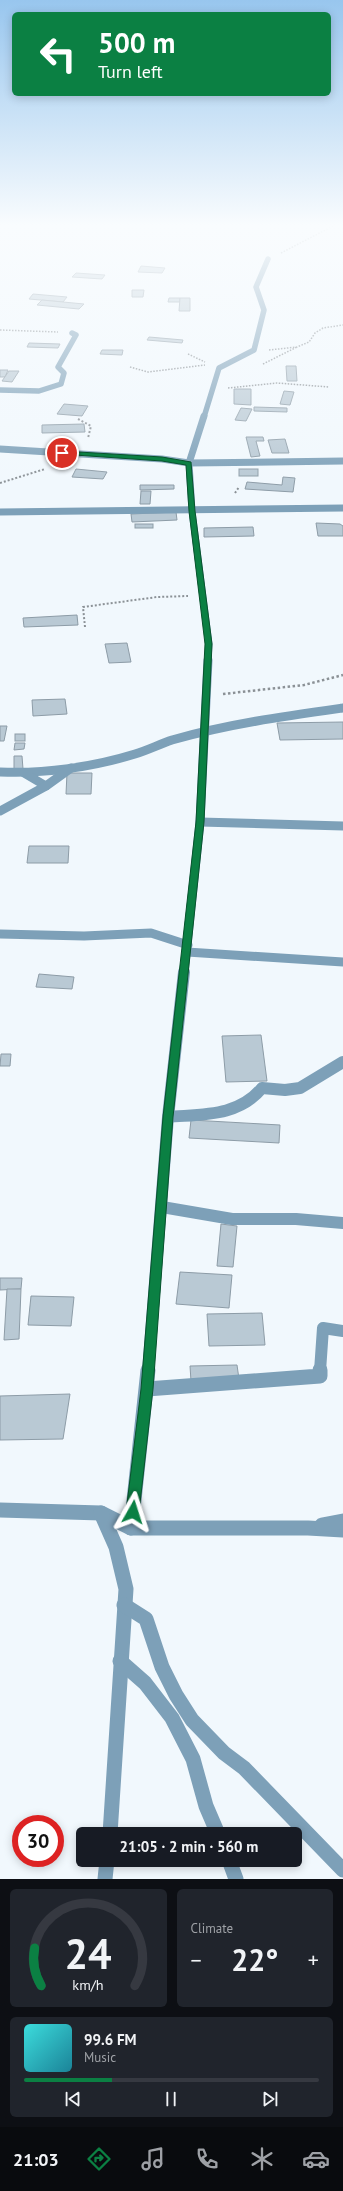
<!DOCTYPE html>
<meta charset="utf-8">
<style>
body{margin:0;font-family:"PT Sans",sans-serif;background:#20242c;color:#f1f3f6;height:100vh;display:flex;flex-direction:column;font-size:15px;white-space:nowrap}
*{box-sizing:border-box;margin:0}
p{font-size:13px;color:#9ea1a6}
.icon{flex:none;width:22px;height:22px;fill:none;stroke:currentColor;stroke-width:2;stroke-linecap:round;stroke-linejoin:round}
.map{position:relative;height:1879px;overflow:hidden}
.side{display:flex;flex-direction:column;gap:10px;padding:10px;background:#0d0f14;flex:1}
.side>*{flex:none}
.banner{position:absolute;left:12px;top:12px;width:319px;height:84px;border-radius:6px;box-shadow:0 2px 10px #0003;background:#0b8043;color:#fff;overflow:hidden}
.speed{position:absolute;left:12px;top:1815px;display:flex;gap:8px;font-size:20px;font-weight:700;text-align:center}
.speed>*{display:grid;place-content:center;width:52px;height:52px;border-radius:50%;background:#171b24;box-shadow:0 2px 10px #0003;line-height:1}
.speed .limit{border:6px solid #d22;background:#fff;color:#111}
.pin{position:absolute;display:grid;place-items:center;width:34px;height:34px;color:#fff;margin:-17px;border:2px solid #fff;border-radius:50%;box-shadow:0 1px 4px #0007}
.me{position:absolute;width:44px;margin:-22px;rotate:6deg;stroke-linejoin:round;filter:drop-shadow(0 0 3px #0008)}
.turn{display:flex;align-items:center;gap:14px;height:84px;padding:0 20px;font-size:18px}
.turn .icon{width:52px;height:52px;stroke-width:2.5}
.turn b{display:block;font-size:28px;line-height:34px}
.big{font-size:30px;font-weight:800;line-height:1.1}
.side .tile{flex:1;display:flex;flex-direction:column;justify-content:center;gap:6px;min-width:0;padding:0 14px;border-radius:6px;background:#20242c}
.side .dial{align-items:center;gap:0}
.dial svg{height:104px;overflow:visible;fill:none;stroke:#363941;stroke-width:7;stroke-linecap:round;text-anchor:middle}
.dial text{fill:#f1f3f6;stroke:none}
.song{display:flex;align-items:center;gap:12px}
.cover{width:48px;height:48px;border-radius:6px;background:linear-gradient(135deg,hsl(180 70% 55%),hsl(190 70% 35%))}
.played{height:4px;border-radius:2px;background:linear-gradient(90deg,#0b8043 30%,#363941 30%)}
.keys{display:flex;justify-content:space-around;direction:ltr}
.heat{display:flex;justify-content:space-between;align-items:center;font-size:22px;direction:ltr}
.side .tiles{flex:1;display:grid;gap:10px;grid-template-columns:1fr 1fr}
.tile:last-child{grid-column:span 2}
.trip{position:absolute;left:76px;top:1827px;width:226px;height:40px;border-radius:6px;background:#171b24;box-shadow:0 2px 10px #0003;font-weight:800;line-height:40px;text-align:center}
.dock{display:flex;height:64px;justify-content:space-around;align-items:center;background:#090b0e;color:#9ea1a6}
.dock .icon{width:28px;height:28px}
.dock .active{color:#0b8043}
.dock b{font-size:18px;color:#f1f3f6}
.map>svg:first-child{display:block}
.building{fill:#b9c9d4;stroke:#8d9ca7}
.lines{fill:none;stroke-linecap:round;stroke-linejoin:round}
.path-far2{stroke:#8b9196;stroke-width:1.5;stroke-dasharray:1.5 1.5;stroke-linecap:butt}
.path-far1{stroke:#8b9196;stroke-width:2;stroke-dasharray:2 2;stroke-linecap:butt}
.path{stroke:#8b9196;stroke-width:2.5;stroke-dasharray:2.5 2.5;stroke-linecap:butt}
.street-far4{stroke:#7da0b8;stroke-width:5.5}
.street-far3{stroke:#7da0b8;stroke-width:7}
.street-far2{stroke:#7da0b8;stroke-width:9}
.street-far1{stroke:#7da0b8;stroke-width:12}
.street{stroke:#7da0b8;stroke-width:15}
.route{fill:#0b8043;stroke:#07532c}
</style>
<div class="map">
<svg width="343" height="1879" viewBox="0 0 343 1879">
<rect width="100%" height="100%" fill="#f1f8fd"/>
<g class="building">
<polygon points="141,266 165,268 162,273 138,272"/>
<polygon points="76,273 105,275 102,279 72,277"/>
<polygon points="132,290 144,290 143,297 132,297"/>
<polygon points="33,294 67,297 63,302 29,299"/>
<polygon points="169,298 180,298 180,302 168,302"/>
<polygon points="180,298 190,298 190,311 179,311"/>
<polygon points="42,300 84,304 79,309 37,305"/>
<polygon points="149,337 183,340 182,343 147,340"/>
<polygon points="29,343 60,344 58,348 27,347"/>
<polygon points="102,350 123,350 122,355 100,354"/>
<polygon points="286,366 296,366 297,381 287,381"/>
<polygon points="0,370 8,370 5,377 0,377"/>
<polygon points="9,371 19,371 12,382 2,381"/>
<polygon points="234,389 251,389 251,405 234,404"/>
<polygon points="284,391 294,392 290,405 280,404"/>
<polygon points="64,404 88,406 82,416 57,414"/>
<polygon points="254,407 287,408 287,412 254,411"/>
<polygon points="241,408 252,409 246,421 235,420"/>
<polygon points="84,424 85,432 42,433 42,425"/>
<polygon points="246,437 263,437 264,441 256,441 260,456 251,457"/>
<polygon points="285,439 289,453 272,453 268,440"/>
<polygon points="76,469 107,472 103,479 72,477"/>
<rect x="239" y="469" width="19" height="7"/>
<polygon points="283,477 295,478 293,492 245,489 247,482 282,485"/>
<polygon points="140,485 174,485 174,489 140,490"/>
<polygon points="141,491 151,491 150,504 140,504"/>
<polygon points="176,512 177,520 132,522 131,514"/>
<polygon points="316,523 340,524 343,526 343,536 318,536"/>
<rect x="135" y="524" width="18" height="4"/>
<polygon points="253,527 254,536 204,537 204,528"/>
<polygon points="77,615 78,625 24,627 23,618"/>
<polygon points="127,643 131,662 109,663 105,644"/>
<polygon points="65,699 67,714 33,716 32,700"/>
<polygon points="343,722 343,739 280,740 277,723"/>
<polygon points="0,726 7,726 4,741 0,741"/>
<rect x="15" y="734" width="10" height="7"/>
<polygon points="15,743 25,743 24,749 14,750"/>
<polygon points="14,756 22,756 23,769 14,769"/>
<polygon points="67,773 92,773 91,794 66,794"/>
<polygon points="29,846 69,846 68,863 27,863"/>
<polygon points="39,974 74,977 72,989 36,987"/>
<polygon points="261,1035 267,1081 226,1082 222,1036"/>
<polygon points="1,1054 11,1054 10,1066 0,1066"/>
<polygon points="191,1120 280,1125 279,1143 189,1138"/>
<polygon points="221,1224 237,1226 233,1267 217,1266"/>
<polygon points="180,1272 232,1275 229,1308 176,1304"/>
<polygon points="0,1278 22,1278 21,1289 0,1290"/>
<polygon points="7,1289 21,1289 19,1339 4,1340"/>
<polygon points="31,1296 74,1297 71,1326 28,1325"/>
<polygon points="262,1313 265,1345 209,1346 207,1314"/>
<polygon points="237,1365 239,1379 191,1381 190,1366"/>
<polygon points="70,1394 63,1439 0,1440 0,1396"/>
</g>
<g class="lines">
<g class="path-far2">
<polyline points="281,253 335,225"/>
<polyline points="0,330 58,332"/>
<polyline points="269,350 297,347 309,342 315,333 323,328 343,325"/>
<polyline points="188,354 205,362"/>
<polyline points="263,364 297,347"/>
<polyline points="130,367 148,372 205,365"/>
<polyline points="228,388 277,383 329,387"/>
</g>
<g class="path-far1">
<polyline points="78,419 91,426 88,438"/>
<polyline points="0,483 45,469"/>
<polyline points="235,493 239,487"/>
<polyline points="85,627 83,607 157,597 188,596"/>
</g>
<polyline class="path" points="223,694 304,685 343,675"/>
<g class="street-far4">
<polyline points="0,390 39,391 61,384 64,373 58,367 76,335 72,333"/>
<polyline points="204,417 219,368 254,350 264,310 256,287 268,259"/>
</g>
<g class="street-far3">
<polyline points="204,416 189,463 192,511 209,644 208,661"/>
<polyline points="0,449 162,459 189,463 343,461"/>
<polyline points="0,512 343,508"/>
</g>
<g class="street-far2">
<path d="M0,772C44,774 93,767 135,754C148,750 160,744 172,740C228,724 286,716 343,708"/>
<polyline points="24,773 46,786"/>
<polyline points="0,811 46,786 71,768"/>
<polyline points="200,822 343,826"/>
<polyline points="0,934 84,936 151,933 188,945"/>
<polyline points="187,952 343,962"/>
<polyline points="184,973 200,822 208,660"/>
</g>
<g class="street-far1">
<path d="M168,1117C202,1114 238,1117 262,1088L285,1090L300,1088L343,1062"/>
<polyline points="162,1207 232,1219 296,1219 343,1223"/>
<polyline points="148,1371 168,1117 184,972"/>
<polyline points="320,1371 323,1328 343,1331"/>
</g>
<g class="street">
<polyline points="147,1389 320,1376 320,1370"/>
<polyline points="0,1510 101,1513 131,1528 308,1528 343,1530"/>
<polyline points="101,1513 116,1547 126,1589 110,1834"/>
<polyline points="322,1525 343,1521"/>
<polyline points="131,1528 148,1370"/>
<polyline points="124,1605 146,1619 162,1667 176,1695 192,1720 224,1753 244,1768 343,1870"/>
<polyline points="120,1661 145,1683 172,1718 193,1759 206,1806 218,1834"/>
<polyline points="229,1860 236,1879"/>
<polyline points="105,1879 107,1860"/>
</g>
</g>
<linearGradient id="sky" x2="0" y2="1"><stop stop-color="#98c6ee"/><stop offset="0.46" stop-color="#f9fcfe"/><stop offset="1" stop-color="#f9fcfe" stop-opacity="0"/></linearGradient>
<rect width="343" height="489" fill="url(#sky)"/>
<polygon class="route" points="62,451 162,457 191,462 195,511 212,644 204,822 173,1117 153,1389 139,1512 137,1516 133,1518 128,1516 126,1512 141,1389 163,1117 196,822 205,644 189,511 186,465 162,461 60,454"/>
</svg>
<div class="speed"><div class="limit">30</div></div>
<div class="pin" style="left:62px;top:453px;background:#d93025"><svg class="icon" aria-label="arrive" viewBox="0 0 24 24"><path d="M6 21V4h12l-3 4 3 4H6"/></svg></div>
<svg class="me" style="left:133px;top:1512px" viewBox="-20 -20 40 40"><path d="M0-17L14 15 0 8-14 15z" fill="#0b8043" stroke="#fff" stroke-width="4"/></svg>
<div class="trip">21:05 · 2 min · 560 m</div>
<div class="banner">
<div class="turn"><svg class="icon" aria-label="left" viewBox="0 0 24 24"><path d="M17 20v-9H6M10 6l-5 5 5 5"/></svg><div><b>500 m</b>Turn left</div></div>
</div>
</div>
<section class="side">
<div class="tiles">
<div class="tile dial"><svg viewBox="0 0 100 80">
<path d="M14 69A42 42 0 1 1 86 69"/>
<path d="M14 69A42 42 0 0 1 9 40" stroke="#0b8043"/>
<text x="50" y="56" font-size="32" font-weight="700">24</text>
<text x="50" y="72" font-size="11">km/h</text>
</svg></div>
<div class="tile"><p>Climate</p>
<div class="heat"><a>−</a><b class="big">22°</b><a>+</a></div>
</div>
<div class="tile">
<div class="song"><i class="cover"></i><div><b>99.6 FM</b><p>Music</p></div></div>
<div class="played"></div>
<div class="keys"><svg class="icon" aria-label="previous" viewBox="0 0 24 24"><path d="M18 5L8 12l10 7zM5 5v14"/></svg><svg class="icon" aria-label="pause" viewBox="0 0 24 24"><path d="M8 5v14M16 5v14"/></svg><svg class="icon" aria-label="next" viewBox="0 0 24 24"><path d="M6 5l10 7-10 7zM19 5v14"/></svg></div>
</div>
</div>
</section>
<nav class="dock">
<b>21:03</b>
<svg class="icon active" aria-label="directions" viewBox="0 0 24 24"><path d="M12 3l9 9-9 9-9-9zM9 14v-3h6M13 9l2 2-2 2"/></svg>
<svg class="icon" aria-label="music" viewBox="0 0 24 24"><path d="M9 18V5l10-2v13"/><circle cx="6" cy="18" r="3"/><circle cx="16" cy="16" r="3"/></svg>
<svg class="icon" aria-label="phone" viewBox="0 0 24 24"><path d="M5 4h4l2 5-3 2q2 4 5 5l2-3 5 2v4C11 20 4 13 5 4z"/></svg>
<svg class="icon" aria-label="climate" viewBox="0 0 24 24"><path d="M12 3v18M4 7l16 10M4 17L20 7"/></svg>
<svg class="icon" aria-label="car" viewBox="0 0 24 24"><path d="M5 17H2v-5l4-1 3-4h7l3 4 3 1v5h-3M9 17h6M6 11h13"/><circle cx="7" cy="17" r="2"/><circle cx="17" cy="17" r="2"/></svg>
</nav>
